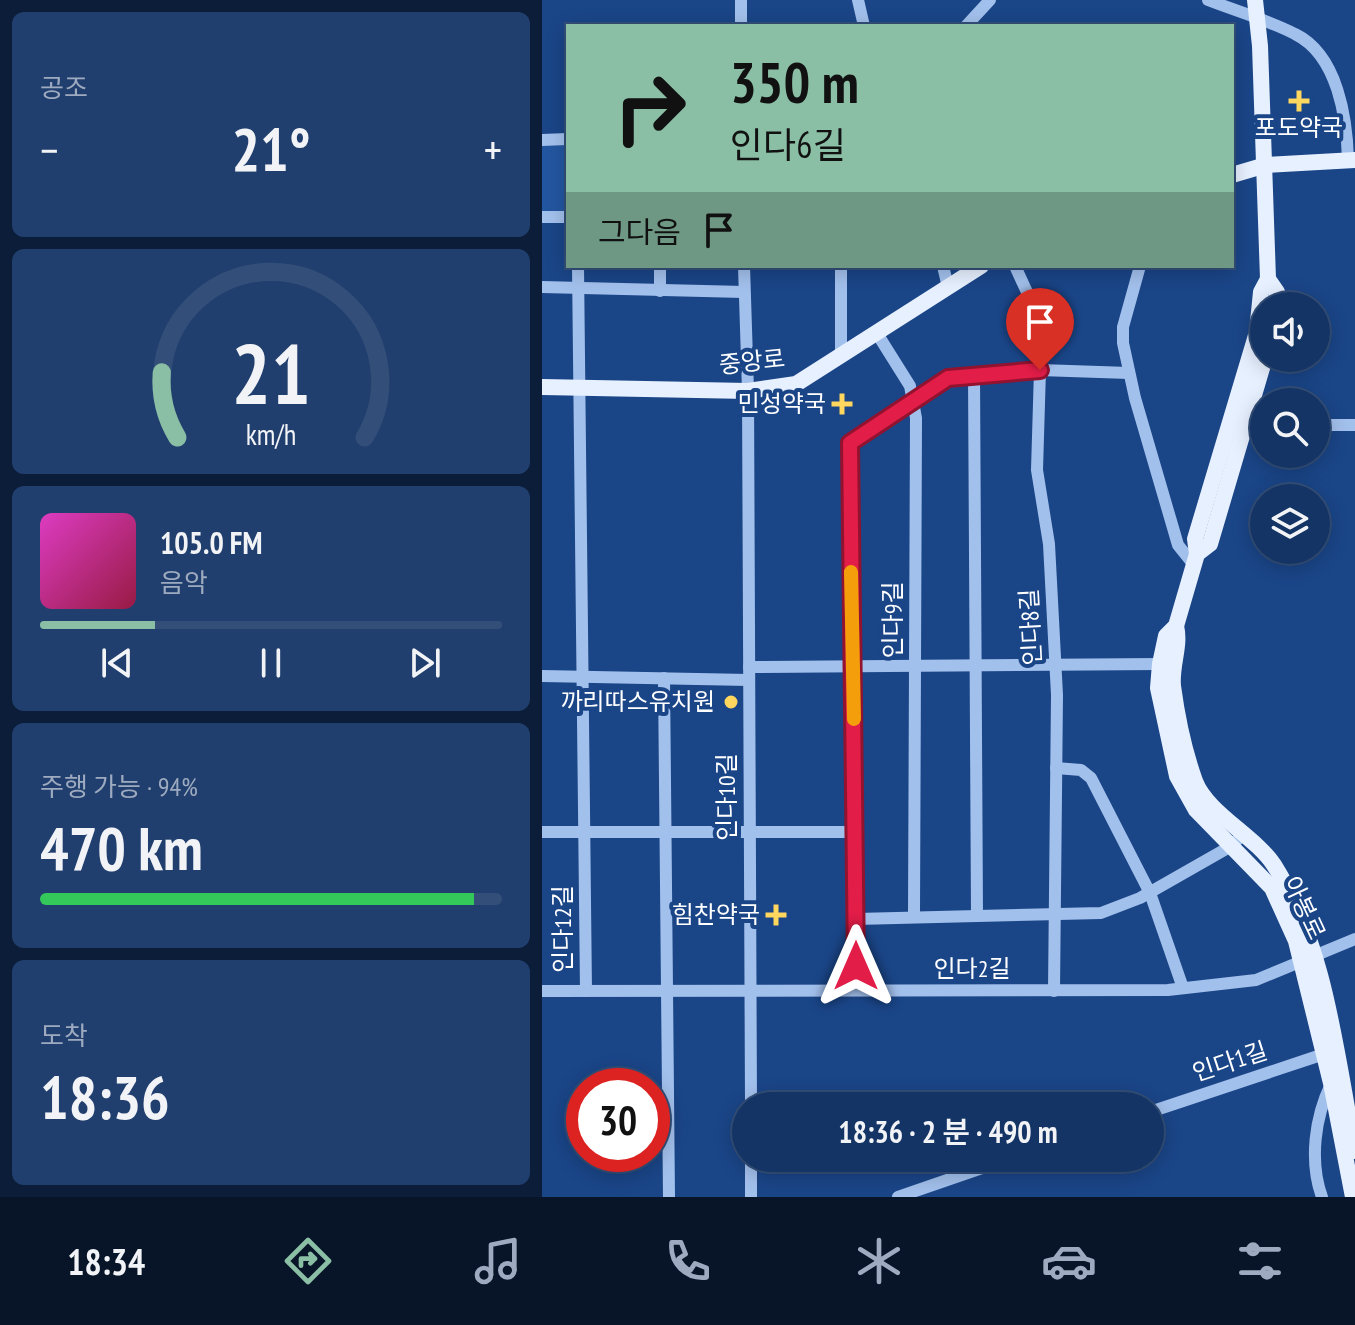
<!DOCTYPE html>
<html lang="ko">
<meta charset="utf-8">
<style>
body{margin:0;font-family:"PT Sans Narrow","Noto Sans KR",sans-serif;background:#213f6e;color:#f1f3f6;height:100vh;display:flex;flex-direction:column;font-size:30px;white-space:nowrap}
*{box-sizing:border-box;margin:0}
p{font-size:26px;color:#9daabf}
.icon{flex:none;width:44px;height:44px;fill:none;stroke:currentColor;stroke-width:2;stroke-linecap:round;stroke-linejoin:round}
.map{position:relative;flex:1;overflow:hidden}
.details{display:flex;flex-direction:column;gap:12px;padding:12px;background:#0b1d38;width:542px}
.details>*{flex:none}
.banner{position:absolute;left:24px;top:24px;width:668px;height:244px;border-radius:0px;box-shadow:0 4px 20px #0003,0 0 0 2px #334f79;background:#8abfa5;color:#111;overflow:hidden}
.tools{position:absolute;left:708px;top:292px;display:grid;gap:16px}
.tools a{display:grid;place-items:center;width:80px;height:80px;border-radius:50%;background:#143465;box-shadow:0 4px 20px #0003,0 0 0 2px #334f79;font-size:40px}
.speed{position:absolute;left:24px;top:1068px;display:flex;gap:16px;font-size:40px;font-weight:700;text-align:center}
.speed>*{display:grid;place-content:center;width:104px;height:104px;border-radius:50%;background:#143465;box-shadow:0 4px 20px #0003,0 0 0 2px #334f79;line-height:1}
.speed .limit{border:12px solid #d22;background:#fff;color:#111}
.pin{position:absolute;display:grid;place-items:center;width:68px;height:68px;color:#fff;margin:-82px -34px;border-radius:50% 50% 50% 0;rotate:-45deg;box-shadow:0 0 8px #0007}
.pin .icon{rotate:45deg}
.me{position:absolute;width:88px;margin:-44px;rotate:0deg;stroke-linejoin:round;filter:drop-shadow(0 0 6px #0008)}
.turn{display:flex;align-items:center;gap:28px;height:168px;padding:0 32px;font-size:36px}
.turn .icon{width:104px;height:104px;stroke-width:2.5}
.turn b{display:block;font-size:56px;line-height:68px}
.then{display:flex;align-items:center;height:76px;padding:0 32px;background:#0003;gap:16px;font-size:30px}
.big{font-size:60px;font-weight:600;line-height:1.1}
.details .widget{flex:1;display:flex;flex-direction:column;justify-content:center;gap:12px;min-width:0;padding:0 28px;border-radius:12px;background:#213f6e}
.details .dial{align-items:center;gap:0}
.dial svg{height:208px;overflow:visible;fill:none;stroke:#334f79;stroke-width:7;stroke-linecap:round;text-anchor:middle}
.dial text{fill:#f1f3f6;stroke:none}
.song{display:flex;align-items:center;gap:24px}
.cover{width:96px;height:96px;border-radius:12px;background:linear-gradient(135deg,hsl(310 70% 55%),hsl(340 70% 35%))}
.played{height:8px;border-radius:4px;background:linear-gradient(90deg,#8abfa5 25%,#334f79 25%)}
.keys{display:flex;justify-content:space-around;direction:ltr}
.heat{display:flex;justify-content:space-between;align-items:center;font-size:44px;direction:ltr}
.charge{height:12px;border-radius:6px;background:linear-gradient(90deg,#34c759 94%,#334f79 0)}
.trip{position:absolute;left:190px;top:1092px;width:432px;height:80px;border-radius:40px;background:#143465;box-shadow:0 4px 20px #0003,0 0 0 2px #334f79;font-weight:600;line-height:80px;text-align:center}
.dock{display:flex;height:128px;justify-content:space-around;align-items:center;background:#081528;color:#9daabf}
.dock .icon{width:56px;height:56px}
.dock .active{color:#8abfa5}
.dock b{font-size:36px;color:#f1f3f6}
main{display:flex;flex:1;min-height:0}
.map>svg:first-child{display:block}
.green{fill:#2356a0}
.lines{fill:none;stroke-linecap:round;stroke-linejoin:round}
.minor{stroke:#a2c0ec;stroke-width:12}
.major{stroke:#e7f0ff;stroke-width:16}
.route-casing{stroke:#92132f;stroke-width:20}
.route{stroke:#e11d48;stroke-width:14}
.slow{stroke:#f59e0b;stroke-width:14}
.poi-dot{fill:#ffd75e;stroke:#1a4587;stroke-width:3}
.labels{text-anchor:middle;stroke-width:8;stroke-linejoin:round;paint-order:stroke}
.poi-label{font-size:24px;fill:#fff;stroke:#1a4587;text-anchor:end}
.street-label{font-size:24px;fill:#fff;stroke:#1a4587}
</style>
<main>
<section class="details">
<div class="widget"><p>공조</p>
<div class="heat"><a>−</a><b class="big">21°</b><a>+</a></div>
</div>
<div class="widget dial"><svg viewBox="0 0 100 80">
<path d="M14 69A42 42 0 1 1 86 69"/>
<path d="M14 69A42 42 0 0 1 8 44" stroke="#8abfa5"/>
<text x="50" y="56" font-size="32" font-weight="700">21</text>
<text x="50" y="72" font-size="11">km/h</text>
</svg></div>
<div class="widget">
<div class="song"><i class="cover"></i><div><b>105.0 FM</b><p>음악</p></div></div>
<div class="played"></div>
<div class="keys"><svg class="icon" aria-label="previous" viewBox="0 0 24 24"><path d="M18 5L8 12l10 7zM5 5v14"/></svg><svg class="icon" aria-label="pause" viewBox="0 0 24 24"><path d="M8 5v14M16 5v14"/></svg><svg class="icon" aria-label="next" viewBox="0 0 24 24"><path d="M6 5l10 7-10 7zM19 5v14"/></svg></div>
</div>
<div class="widget"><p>주행 가능 · 94%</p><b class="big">470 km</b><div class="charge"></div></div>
<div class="widget"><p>도착</p><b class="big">18:36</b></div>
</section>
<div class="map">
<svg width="813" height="1197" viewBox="0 0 813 1197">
<rect width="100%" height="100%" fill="#1a4587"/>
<polygon class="green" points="26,145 26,211 0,211 0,146"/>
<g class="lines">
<g class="minor">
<polyline points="316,0 322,26"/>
<path d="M666,0C694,11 726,20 753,34C796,55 805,119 806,160"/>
<polyline points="199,26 199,0"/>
<polyline points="424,26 448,0"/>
<polyline points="0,140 26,139"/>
<polyline points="0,217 26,217"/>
<polyline points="36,266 44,991"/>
<polyline points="118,266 118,291"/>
<polyline points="202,266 206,391 209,1106"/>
<polyline points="299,266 299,355"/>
<polyline points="401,266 406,287"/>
<polyline points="473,266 490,303 498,370 495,470 507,544 515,695 512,991"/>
<polyline points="598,266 581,327 581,343 593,398 629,521 636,545 652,565"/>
<polyline points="0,287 202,292"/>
<polyline points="336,335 368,386 374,418 372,915"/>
<polyline points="432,374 435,915"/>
<polyline points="704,424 722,424"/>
<polyline points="774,425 813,425"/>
<polyline points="207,667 618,664"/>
<polyline points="0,676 207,680"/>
<polyline points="122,678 127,1197"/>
<polyline points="514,768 539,770 549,778 608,893 641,988"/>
<polyline points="0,832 314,832"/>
<polyline points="314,919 559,913 598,898 691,845 701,833"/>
<polyline points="314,990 308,443 406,378 498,370 587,373"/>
<polyline points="0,991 626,990 714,980 813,939"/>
<polyline points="608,1112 782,1054"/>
<polyline points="209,1158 209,1197"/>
<polyline points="356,1197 469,1158"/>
<path d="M780,1197C767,1161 773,1117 789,1084"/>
</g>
<g class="major">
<polyline points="713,0 718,46 726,279 719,292 715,332 653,539 655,554 634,626 624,636 618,664 616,688 635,776 654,810 730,888 754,941 789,1083 811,1197"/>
<polyline points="690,175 724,165 813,160"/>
<polyline points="726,279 735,292 734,306"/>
<polyline points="0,387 206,391 254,384 439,266"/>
<polyline points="655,554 668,544 723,358"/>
<path d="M634,626C639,646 629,665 631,686C635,716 643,753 653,781C665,813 713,836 732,865C785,949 794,1056 813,1151"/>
</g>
</g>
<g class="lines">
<g class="route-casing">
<polyline id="route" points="314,966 308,443 406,378 498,370"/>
</g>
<use href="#route" class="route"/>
<polyline class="slow" points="309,572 312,719"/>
</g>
<g class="poi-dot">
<path d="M753 89h8v8h8v8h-8v8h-8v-8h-8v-8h8z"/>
<path d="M296 392h8v8h8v8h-8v8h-8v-8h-8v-8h8z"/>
<circle cx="189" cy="702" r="8"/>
<path d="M230 903h8v8h8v8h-8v8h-8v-8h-8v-8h8z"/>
</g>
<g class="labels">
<g class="poi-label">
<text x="757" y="136" text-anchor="middle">포도약국</text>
<text x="284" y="412">민성약국</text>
<text x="173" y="710">까리따스유치원</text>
<text x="218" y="923">힘찬약국</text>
</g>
<g class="street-label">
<text transform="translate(210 362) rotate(-6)" y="8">중앙로</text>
<text transform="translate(351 620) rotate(-90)" y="8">인다9길</text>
<text transform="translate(489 627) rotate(-93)" y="8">인다8길</text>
<text transform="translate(185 797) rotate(-90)" y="8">인다10길</text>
<text transform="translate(762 908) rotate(65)" y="8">아봉로</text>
<text transform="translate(21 929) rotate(-90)" y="8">인다12길</text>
<text x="430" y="977">인다2길</text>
<text transform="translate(688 1062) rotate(-18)" y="8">인다1길</text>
</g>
</g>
</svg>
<div class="tools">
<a><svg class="icon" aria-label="sound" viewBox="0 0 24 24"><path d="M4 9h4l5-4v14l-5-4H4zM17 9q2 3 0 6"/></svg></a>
<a><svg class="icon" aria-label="search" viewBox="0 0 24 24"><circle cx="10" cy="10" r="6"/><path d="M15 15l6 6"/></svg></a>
<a><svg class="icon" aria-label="layers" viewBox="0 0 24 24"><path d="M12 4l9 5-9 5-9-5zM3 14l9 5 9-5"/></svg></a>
</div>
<div class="speed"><div class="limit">30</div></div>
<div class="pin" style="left:498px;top:370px;background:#d93025"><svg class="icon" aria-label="arrive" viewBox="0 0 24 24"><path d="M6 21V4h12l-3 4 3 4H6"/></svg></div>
<svg class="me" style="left:314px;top:966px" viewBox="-20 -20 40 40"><path d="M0-17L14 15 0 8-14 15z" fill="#e11d48" stroke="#fff" stroke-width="4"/></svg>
<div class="trip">18:36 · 2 분 · 490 m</div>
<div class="banner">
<div class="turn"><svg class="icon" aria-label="right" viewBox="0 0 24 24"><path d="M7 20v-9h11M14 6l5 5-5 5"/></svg><div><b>350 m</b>인다6길</div></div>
<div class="then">그다음<svg class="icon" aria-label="arrive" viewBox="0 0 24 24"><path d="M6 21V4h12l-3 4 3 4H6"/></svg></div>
</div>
</div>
</main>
<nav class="dock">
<b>18:34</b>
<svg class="icon active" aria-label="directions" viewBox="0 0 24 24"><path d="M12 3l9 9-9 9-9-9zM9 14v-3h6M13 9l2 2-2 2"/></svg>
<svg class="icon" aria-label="music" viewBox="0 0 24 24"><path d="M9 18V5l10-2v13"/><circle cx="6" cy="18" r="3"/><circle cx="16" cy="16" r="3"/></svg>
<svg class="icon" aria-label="phone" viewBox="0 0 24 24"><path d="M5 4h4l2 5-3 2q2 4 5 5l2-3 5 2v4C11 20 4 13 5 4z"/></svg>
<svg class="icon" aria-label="climate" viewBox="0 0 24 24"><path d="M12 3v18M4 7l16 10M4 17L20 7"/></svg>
<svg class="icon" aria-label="car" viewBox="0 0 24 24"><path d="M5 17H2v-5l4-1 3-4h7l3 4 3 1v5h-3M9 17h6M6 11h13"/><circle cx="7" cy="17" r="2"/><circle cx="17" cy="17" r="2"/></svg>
<svg class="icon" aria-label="filters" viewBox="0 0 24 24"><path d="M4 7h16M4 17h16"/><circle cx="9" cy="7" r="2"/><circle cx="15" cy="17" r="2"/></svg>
</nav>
